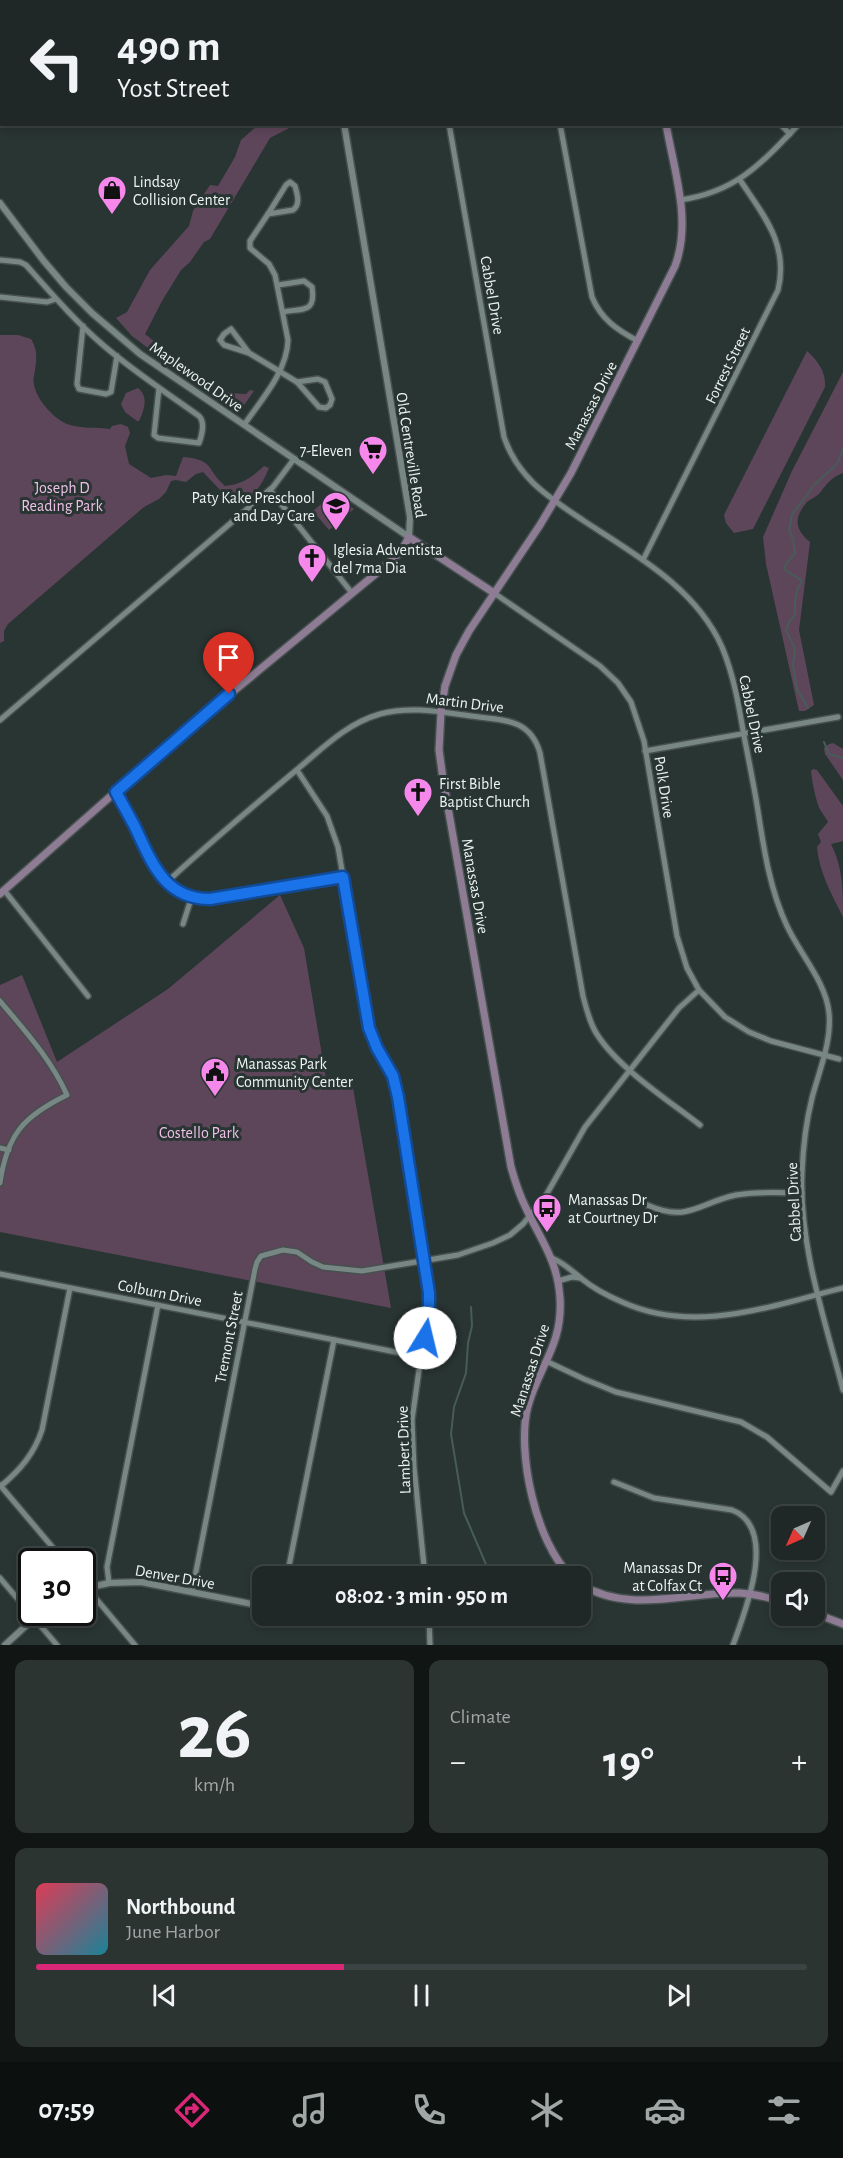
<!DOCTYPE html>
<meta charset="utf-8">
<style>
body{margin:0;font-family:"Alegreya Sans",sans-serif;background:#2c3432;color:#f1f3f6;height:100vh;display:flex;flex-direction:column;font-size:22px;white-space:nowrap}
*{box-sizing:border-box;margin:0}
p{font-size:20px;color:#a1a6a7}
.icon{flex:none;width:33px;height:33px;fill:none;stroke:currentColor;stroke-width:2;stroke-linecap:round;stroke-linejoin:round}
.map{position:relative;height:1645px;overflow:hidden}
.sheet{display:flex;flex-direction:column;gap:15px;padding:15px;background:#111615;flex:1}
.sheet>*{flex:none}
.banner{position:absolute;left:0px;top:0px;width:843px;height:126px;box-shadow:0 3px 9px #0003,0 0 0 2px #3c4443;background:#1f2826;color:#f1f3f6;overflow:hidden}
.needle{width:39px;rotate:225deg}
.controls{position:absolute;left:771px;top:1506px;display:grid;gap:12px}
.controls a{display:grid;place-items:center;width:54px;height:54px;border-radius:12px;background:#1f2826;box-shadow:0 3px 9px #0003,0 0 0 2px #3c4443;font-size:30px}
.speed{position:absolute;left:18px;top:1548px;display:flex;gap:12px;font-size:30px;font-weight:700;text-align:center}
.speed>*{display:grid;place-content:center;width:78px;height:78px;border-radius:50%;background:#1f2826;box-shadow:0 3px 9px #0003,0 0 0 2px #3c4443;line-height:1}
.speed .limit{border:3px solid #111;border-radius:9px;background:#fff;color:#111}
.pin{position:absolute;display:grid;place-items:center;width:51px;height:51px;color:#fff;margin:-62px -26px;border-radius:50% 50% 50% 0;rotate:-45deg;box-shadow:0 0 6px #0007}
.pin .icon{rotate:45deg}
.me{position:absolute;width:66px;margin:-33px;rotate:9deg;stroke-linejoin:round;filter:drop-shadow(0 0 4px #0008)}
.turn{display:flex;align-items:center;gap:21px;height:126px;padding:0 18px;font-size:27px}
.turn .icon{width:78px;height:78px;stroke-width:2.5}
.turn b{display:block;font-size:42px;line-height:51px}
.big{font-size:45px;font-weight:700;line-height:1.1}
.sheet .card{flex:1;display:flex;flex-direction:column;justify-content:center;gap:9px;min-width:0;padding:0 21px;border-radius:12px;background:#2c3432}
.sheet .dial{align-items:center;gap:0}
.dial b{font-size:78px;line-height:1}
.song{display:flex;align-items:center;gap:18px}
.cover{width:72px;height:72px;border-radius:9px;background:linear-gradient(135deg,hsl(350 70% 55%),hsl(190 70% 35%))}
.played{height:6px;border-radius:3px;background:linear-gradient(90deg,#db2777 40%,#3c4443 40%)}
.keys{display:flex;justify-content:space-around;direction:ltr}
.heat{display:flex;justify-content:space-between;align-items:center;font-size:33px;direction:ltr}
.sheet .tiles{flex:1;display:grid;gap:15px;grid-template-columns:1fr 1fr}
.card:last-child{grid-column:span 2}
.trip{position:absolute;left:252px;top:1566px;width:339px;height:60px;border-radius:12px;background:#1f2826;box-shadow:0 3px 9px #0003,0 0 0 2px #3c4443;font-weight:700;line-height:60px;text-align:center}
.tab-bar{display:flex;height:96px;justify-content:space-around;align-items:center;background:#0c100f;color:#a1a6a7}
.tab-bar .icon{width:42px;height:42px}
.tab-bar .on{color:#db2777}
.tab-bar b{font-size:27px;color:#f1f3f6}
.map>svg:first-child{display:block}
.green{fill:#5e465a}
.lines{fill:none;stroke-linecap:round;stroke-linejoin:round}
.stream{stroke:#475c59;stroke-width:2}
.minor-casing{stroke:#46504f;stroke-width:8}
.tertiary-casing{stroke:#46504f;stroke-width:9}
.secondary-casing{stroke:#46504f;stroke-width:10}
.minor{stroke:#788684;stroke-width:5}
.tertiary{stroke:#788684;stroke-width:6}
.secondary{stroke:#8e7c94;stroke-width:7}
.route-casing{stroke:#114b97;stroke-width:15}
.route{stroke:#1a73e8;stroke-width:10}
.labels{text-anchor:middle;stroke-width:6;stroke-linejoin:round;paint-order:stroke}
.poi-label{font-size:16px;fill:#ecf4f2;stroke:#293533;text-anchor:start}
.street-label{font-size:16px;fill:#ecf4f2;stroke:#293533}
.park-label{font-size:16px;fill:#efbfe8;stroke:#293533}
</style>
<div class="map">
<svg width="843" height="1645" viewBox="0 0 843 1645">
<rect width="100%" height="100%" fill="#293533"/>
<g class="green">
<path d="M258,125H295L270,138L210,239L204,242L190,262L181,270L162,301L145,334L185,366L202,375C211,389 230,394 246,394L250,390L254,391L242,408H236L168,363L132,336L116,318L127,312L150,270L189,226L193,211L210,185L218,186L235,157L241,140Z"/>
<path d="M0,335H18L31,339C39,351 36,363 34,376C30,393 52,418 67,424C80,429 97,427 110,429L112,426L121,424L128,427L130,433L125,446L129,464L151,478L166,475L176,476L183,457C215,460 205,468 225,486C242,484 251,478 264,466L269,468C262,485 255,496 238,504L231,496L221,491L203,472L196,474L186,482L176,480L171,481L166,492L159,499L144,507L8,624L4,631V641L0,643Z"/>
<path d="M807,351C818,361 826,372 825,387L753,529L734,533L726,523L724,515Z"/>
<path d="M843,372V473C831,477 826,485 819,494C816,497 810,499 807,502C793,518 795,530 810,542L799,630L814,705L805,711H799L766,564L763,537L792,471Z"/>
<path d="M138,388C149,397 144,410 139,421H137L125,412L121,404L126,393Z"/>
<polygon points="332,495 354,509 329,530 313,511"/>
<polygon points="833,743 843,749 843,780 825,754 824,748 829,744"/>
<path d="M813,769L817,770L843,806V841L831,844C843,868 843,890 843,917C832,895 819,872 817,847L821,842L818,834L828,822C825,816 820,811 818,805C815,795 812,782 811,771Z"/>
<polygon points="280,895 304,948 327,1085 352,1082 391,1308 0,1232 0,985 22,975 57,1062 168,989"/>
</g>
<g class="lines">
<g class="stream">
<path d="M808,708L797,689L793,665L795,649L786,630L789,622L795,615V601L797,590L802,581C787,568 776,575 795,553L793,539L789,530L792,515L814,485L837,464L843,449"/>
<polyline points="824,742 829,754 843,758"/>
<polyline points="471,1307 472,1326 468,1343 466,1373 454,1407 451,1434 464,1513 491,1576"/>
</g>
<g class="minor-casing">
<g id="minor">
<polyline points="741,0 741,2"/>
<polyline points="418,2 418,0"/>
<polyline points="543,2 543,0"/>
<path d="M449,124L504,437C518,479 550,498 584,521C636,555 696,588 722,647C734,676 739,706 744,736C749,761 754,786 758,811C764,850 770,890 787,926C800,954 826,982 829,1013C832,1041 819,1071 812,1098C806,1122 803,1148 802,1173C799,1246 825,1320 843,1390"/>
<path d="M560,124L592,297C601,319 617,330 638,341"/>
<polyline points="780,124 790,134"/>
<path d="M290,182L295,186C297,194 301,204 293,210L268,214L286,185Z"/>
<path d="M680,200C736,192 761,164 799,124"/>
<path d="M0,260L20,262L26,265C50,292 75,321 103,345C133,371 167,393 199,416C205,422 202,435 199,443L158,438L154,435L159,388"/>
<path d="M278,285L304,281L312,287C316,313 304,308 283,312"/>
<polyline points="0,297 47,302 56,299"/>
<polyline points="83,326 77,384 79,389 106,394 111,392 117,356"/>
<polyline points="249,353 231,329 224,334 220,340 224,345 249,353 297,382"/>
<polygon points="318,379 325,382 332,399 330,405 326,408 319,407 297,382"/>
<path d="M244,425C261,400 287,372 288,340L275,275L269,264L250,248V241L268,214"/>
<polyline points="270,490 352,593"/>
<path d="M643,560L778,290C789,245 764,216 740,180"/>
<polyline points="494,593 600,666 618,683 631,702 644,741 677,936 687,968 699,990 725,1017 749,1032 771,1041 839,1059"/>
<polyline points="0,720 273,487 294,459"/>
<polyline points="645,751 838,717"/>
<polyline points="297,770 327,816 338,847 369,1028 377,1048 393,1076 398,1097 430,1300 429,1319 420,1363 412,1420 414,1467 425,1576"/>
<path d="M115,792C121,803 128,814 134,825C151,860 164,899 210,899L343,877"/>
<path d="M167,882C208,844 251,808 294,772C321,750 345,724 380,714C412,705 446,713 479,717C507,720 531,721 540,753L583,996C586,1008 589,1020 595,1031C615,1066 668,1100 700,1125"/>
<polyline points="4,890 88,996"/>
<polyline points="183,924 192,896"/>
<path d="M0,1001C25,1031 51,1059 67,1095C24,1116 7,1134 0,1183"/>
<polyline points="0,1148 9,1150"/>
<path d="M647,1205C689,1223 698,1203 736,1195C757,1191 781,1193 802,1193"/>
<path d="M552,1258C564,1263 572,1271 582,1279C593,1288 608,1296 622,1302C695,1335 770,1306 843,1288"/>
<polyline points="0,1274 421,1357"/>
<polyline points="558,1281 572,1277 580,1278"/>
<polyline points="548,1362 584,1379 616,1392 741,1422 767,1437 831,1492 843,1471"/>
<path d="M614,1482L654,1498L732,1510C779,1528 745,1612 733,1645"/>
<polyline points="0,1485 65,1562"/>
<path d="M1,1486C20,1470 34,1454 42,1430L70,1288"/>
<polyline points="287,1576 334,1340"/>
<polyline points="0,1578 57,1645"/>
<polyline points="82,1582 135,1645"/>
<polyline points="109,1583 107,1567 158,1305"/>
<polyline points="192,1592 255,1269 257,1262 261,1256 283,1250 297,1252 312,1262 323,1267 362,1271 458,1255 493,1243 510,1235 523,1224 545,1197 585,1127 679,1008 699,990"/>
<polyline points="429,1616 430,1645"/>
</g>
</g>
<g class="tertiary-casing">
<g id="tertiary">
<polyline points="324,0 324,2"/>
<polyline points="0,203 43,260 66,287 92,313 140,354 409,537 410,517 344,124"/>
<polyline points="82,1589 109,1583 141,1582 262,1606"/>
<polyline points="312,1616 368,1623 468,1616"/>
<polyline points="5,1645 41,1612"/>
</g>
</g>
<g class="secondary-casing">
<g id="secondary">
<polyline points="645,0 645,2"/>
<polyline points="0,894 172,742 390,562 402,550 409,537 494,593"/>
<path d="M571,1576C536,1544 516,1451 528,1406C539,1366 563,1345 560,1298C558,1261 540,1239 525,1206C519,1194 515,1181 511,1167L443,779L439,750L441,712L445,686L456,655L469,631L540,525L571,473L675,266C692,221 674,171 666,124"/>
<path d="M580,1584C630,1615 687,1591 740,1593C754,1594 768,1597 782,1602"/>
<polyline points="814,1613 843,1624"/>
</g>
</g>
<use href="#minor" class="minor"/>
<use href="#tertiary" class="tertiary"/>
<use href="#secondary" class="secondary"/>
</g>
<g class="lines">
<g class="route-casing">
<path id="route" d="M229,694L116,792C122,803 128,814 134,825C151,860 163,899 210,899L343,877L369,1028L377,1048L393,1076L398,1097L429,1293V1319L425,1338"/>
</g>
<use href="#route" class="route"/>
</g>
<defs>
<g id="shop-pin" transform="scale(1.5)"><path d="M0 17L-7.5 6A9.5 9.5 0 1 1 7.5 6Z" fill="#f788eb" stroke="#293533"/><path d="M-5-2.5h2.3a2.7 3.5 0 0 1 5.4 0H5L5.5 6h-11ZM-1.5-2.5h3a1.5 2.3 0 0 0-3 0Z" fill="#111"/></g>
<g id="supermarket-pin" transform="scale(1.5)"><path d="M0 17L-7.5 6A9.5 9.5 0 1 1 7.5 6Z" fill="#f788eb" stroke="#293533"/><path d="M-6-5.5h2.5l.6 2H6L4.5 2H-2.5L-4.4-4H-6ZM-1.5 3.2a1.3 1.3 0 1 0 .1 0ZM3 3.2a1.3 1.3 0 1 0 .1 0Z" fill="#111"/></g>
<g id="school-pin" transform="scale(1.5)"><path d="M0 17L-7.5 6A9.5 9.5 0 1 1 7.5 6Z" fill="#f788eb" stroke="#293533"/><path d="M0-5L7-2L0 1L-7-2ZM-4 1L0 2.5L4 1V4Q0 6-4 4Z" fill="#111"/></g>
<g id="church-pin" transform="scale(1.5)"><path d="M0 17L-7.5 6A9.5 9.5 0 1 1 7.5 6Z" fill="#f788eb" stroke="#293533"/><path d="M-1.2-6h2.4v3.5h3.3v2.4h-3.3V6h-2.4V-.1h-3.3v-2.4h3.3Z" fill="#111"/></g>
<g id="civic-pin" transform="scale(1.5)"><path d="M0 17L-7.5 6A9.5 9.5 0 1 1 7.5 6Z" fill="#f788eb" stroke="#293533"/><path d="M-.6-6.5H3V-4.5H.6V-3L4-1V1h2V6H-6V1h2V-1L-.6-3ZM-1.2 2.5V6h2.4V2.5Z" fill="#111"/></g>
<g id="bus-pin" transform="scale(1.5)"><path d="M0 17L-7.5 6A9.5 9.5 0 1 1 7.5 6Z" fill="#f788eb" stroke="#293533"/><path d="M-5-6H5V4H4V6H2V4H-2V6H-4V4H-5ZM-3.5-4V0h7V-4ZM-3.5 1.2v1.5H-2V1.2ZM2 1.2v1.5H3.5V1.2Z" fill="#111"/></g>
</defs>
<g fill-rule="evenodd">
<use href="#shop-pin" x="112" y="190"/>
<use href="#supermarket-pin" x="373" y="450"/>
<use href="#school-pin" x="336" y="506"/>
<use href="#church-pin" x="312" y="558"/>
<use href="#church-pin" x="418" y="792"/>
<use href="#civic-pin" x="215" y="1072"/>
<use href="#bus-pin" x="547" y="1208"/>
<use href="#bus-pin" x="723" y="1576"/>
</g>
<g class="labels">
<g class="poi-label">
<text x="133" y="187">Lindsay<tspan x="133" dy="18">Collision Center</tspan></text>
<text x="352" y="456" text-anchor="end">7-Eleven</text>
<text x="315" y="503" text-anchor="end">Paty Kake Preschool<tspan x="315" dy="18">and Day Care</tspan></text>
<text x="333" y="555">Iglesia Adventista<tspan x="333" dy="18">del 7ma Dia</tspan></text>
<text x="439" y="789">First Bible<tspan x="439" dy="18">Baptist Church</tspan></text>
<text x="236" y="1069">Manassas Park<tspan x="236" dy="18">Community Center</tspan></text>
<text x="568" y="1205">Manassas Dr<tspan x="568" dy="18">at Courtney Dr</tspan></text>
<text x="702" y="1573" text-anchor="end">Manassas Dr<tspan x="702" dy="18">at Colfax Ct</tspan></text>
</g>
<g class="street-label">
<text transform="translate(493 295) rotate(80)" y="6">Cabbel Drive</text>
<text transform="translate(727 365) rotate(-64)" y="6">Forrest Street</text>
<text transform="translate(197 376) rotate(35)" y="6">Maplewood Drive</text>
<text transform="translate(590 405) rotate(-63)" y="6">Manassas Drive</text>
<text transform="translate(412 455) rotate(81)" y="6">Old Centreville Road</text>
<text transform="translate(465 702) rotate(7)" y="6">Martin Drive</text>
<text transform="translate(753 714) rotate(78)" y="6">Cabbel Drive</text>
<text transform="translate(665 787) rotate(81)" y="6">Polk Drive</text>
<text transform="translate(476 886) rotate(80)" y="6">Manassas Drive</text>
<text transform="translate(793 1202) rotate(-93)" y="6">Cabbel Drive</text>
<text transform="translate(160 1292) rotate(11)" y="6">Colburn Drive</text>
<text transform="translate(228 1337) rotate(-79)" y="6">Tremont Street</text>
<text transform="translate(529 1370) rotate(-72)" y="6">Manassas Drive</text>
<text transform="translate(403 1450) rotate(-92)" y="6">Lambert Drive</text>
<text transform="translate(175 1576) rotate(10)" y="6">Denver Drive</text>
</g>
<g class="park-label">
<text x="62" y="493">Joseph D<tspan x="62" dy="18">Reading Park</tspan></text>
<text x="199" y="1138">Costello Park</text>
</g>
</g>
</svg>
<div class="controls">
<a><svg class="needle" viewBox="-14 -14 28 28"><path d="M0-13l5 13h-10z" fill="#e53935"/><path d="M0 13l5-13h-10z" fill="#a1a6a7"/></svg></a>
<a><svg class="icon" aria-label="sound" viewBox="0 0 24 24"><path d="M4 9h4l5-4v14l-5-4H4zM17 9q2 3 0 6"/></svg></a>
</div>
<div class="speed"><div class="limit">30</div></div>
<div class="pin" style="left:229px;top:694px;background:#d93025"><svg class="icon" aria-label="arrive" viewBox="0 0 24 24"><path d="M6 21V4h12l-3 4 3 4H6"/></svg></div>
<svg class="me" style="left:425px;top:1338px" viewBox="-20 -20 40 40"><circle r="19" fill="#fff"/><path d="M0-13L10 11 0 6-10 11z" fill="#1a73e8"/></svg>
<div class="trip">08:02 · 3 min · 950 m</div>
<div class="banner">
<div class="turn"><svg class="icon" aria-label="left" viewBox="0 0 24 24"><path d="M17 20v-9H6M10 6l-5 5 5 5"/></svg><div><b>490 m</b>Yost Street</div></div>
</div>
</div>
<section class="sheet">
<div class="tiles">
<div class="card dial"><b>26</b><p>km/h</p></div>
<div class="card"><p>Climate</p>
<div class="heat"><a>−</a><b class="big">19°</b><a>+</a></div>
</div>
<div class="card">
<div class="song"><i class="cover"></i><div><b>Northbound</b><p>June Harbor</p></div></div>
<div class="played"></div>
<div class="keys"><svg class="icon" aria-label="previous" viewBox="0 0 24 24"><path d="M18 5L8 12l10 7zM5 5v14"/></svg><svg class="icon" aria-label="pause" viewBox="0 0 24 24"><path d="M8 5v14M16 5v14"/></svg><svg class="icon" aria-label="next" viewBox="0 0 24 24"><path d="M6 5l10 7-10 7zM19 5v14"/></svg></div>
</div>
</div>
</section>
<nav class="tab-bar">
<b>07:59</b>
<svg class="icon on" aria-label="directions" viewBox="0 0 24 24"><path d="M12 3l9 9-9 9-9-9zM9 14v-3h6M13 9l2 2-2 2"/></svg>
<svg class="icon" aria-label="music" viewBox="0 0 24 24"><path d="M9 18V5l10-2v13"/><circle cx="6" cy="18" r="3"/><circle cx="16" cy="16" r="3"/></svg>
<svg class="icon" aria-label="phone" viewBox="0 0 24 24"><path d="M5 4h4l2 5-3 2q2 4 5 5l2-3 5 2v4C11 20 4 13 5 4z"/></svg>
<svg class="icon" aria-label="climate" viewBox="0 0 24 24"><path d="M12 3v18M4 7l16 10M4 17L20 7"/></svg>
<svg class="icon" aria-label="car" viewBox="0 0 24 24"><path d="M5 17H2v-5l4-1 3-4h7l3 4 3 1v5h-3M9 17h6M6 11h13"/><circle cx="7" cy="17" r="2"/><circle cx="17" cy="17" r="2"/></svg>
<svg class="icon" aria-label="filters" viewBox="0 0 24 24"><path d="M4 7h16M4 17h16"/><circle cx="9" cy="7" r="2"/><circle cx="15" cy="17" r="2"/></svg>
</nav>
